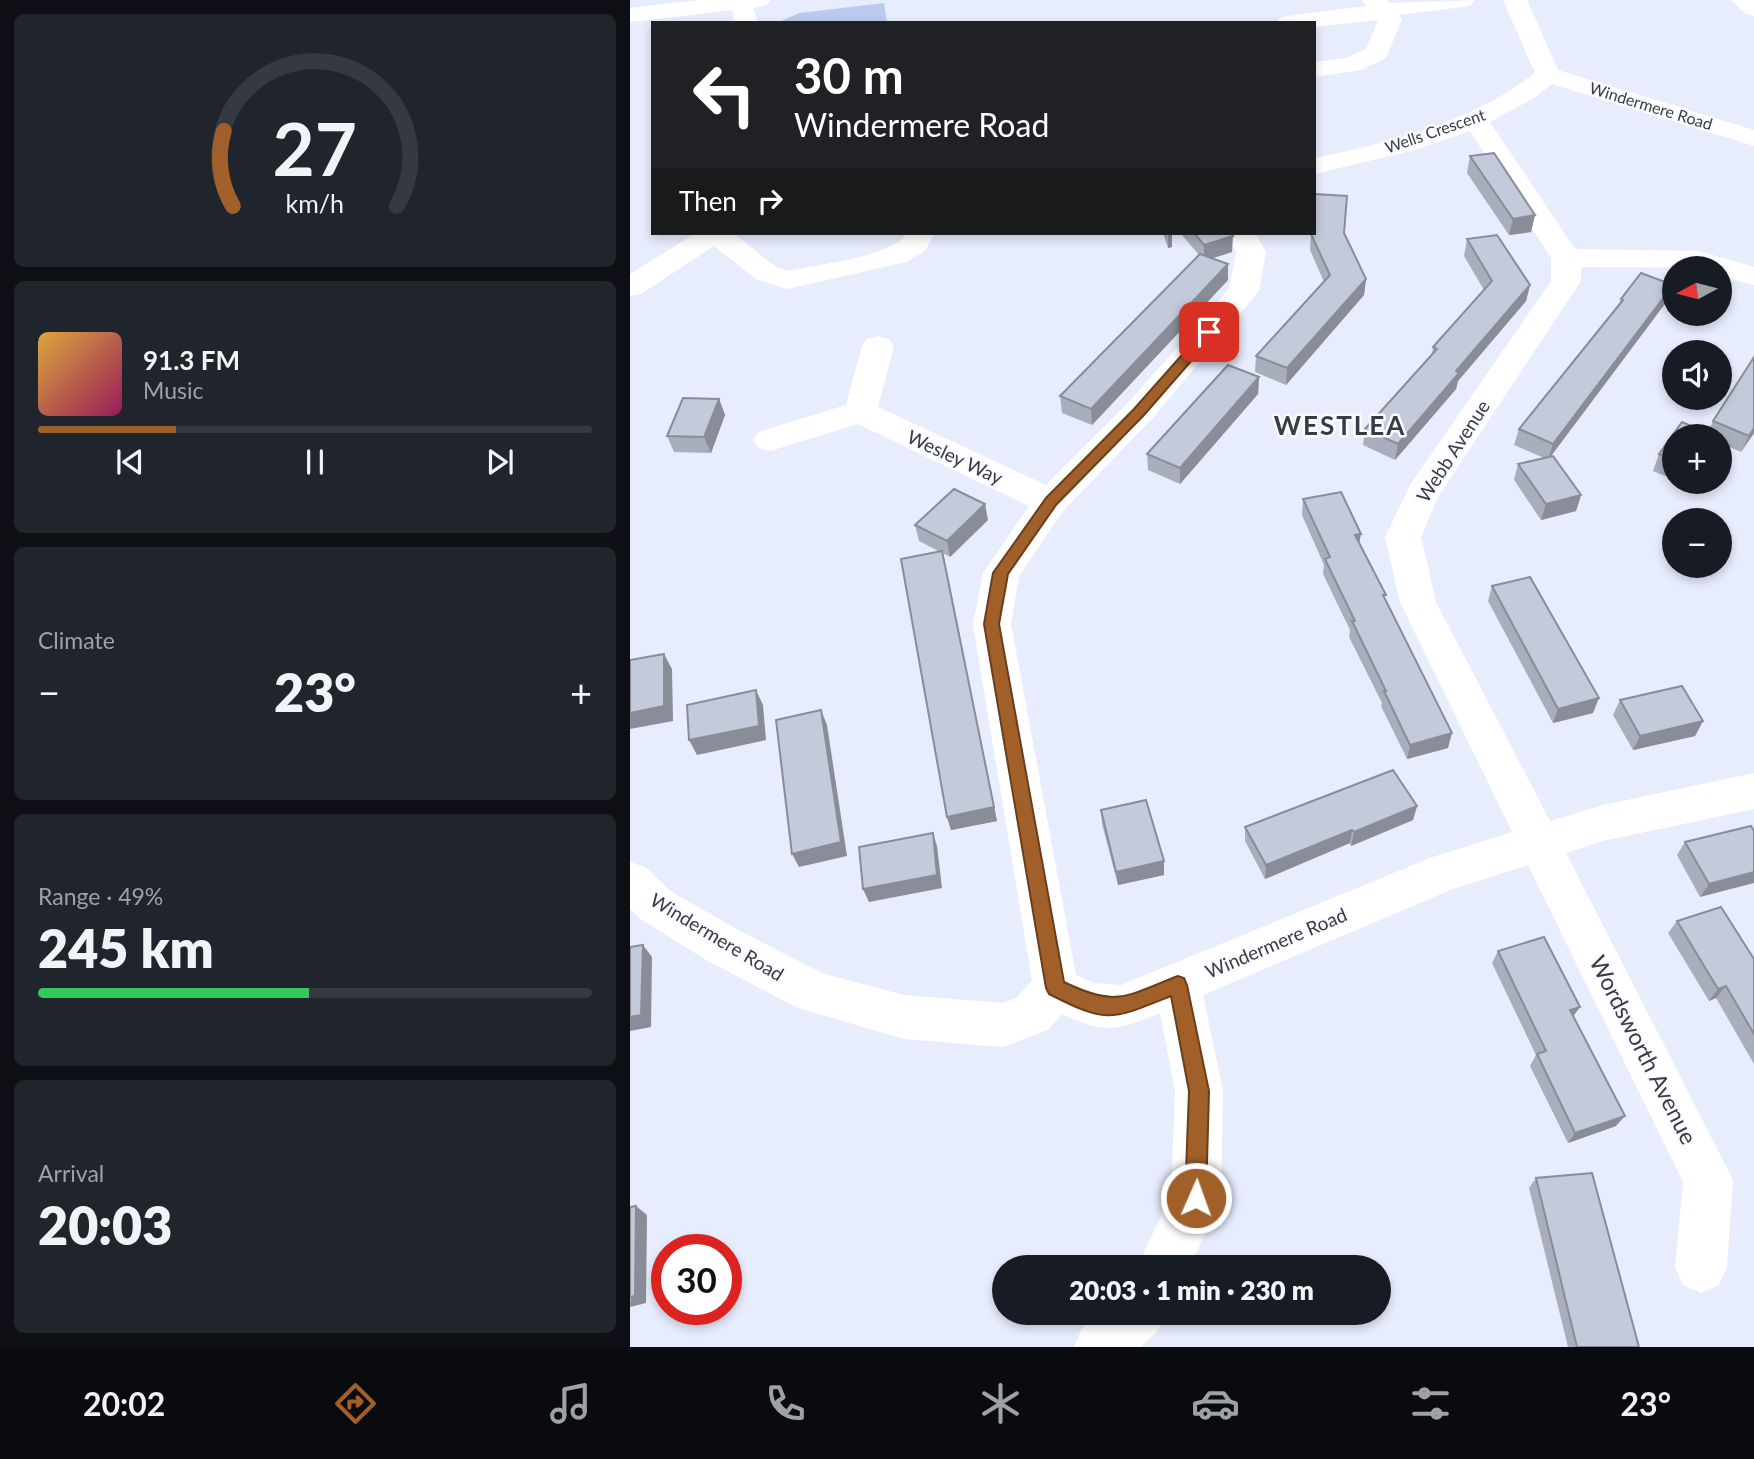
<!DOCTYPE html>
<meta charset="utf-8">
<style>
body{margin:0;font-family:Lato,sans-serif;background:#20242c;color:#f1f3f6;height:100vh;display:flex;flex-direction:column;font-size:26px;white-space:nowrap}
*{box-sizing:border-box;margin:0}
p{font-size:23px;color:#9ea1a6}
.icon{flex:none;width:38px;height:38px;fill:none;stroke:currentColor;stroke-width:2;stroke-linecap:round;stroke-linejoin:round}
.map{position:relative;flex:1;overflow:hidden}
.sheet{display:flex;flex-direction:column;gap:14px;padding:14px;background:#0d0f14;width:630px}
.sheet>*{flex:none}
.guide{position:absolute;left:21px;top:21px;width:665px;height:214px;border-radius:0px;box-shadow:0 4px 10px #0003;background:#202124;color:#fff;overflow:hidden}
.needle{width:46px;rotate:263deg}
.tools{position:absolute;left:1032px;top:256px;display:grid;gap:14px}
.tools a{display:grid;place-items:center;width:70px;height:70px;border-radius:50%;background:#171b24;box-shadow:0 4px 10px #0003;font-size:35px}
.speed{position:absolute;left:21px;top:1234px;display:flex;gap:14px;font-size:35px;font-weight:700;text-align:center}
.speed>*{display:grid;place-content:center;width:91px;height:91px;border-radius:50%;background:#171b24;box-shadow:0 4px 10px #0003;line-height:1}
.speed .limit{border:10px solid #d22;background:#fff;color:#111}
.pin{position:absolute;display:grid;place-items:center;width:60px;height:60px;color:#fff;margin:-30px;border-radius:14px;box-shadow:0 4px 10px #0006}
.me{position:absolute;width:77px;margin:-38px;rotate:2deg;stroke-linejoin:round;filter:drop-shadow(0 0 5px #0008)}
.turn{display:flex;align-items:center;gap:24px;height:147px;padding:0 28px;font-size:32px}
.turn .icon{width:91px;height:91px;stroke-width:2.5}
.turn b{display:block;font-size:49px;line-height:60px}
.then{display:flex;align-items:center;height:66px;padding:0 28px;background:#0003;gap:14px;font-size:26px}
.big{font-size:52px;font-weight:800;line-height:1.1}
.sheet .widget{flex:1;display:flex;flex-direction:column;justify-content:center;gap:10px;min-width:0;padding:0 24px;border-radius:10px;background:#20242c}
.sheet .dial{align-items:center;gap:0}
.dial svg{height:182px;overflow:visible;fill:none;stroke:#363941;stroke-width:7;stroke-linecap:round;text-anchor:middle}
.dial text{fill:#f1f3f6;stroke:none}
.song{display:flex;align-items:center;gap:21px}
.cover{width:84px;height:84px;border-radius:10px;background:linear-gradient(135deg,hsl(40 70% 55%),hsl(330 70% 35%))}
.played{height:7px;border-radius:4px;background:linear-gradient(90deg,#a1602a 25%,#363941 25%)}
.keys{display:flex;justify-content:space-around;direction:ltr}
.heat{display:flex;justify-content:space-between;align-items:center;font-size:38px;direction:ltr}
.charge{height:10px;border-radius:5px;background:linear-gradient(90deg,#34c759 49%,#363941 0)}
.trip{position:absolute;left:362px;top:1255px;width:399px;height:70px;border-radius:35px;background:#171b24;box-shadow:0 4px 10px #0003;font-weight:800;line-height:70px;text-align:center}
.tab-bar{display:flex;height:112px;justify-content:space-around;align-items:center;background:#090b0e;color:#9ea1a6}
.tab-bar .icon{width:49px;height:49px}
.tab-bar .current{color:#a1602a}
.tab-bar b{font-size:32px;color:#f1f3f6}
main{display:flex;flex:1;min-height:0}
.map>svg:first-child{display:block}
.green{fill:#bbcbf0}
.lines{fill:none;stroke-linecap:round;stroke-linejoin:round}
.minor{fill:#fff;fill-rule:evenodd}
.major{fill:#fff;fill-rule:evenodd}
.wall{fill:#a8aebb}
.shaded-wall{fill:#888d98}
.building{fill:#c3cad9;stroke:#888d98;stroke-width:2}
.route{fill:#a1602a;stroke:#693e1b;stroke-width:2}
.labels{text-anchor:middle;stroke-width:5;stroke-linejoin:round;paint-order:stroke}
.far-street-label{font-size:16px;fill:#383b41;stroke:#f9fbfe}
.street-label{font-size:19px;fill:#383b41;stroke:#f9fbfe}
.near-street-label{font-size:23px;fill:#383b41;stroke:#f9fbfe}
.district-label{font-size:26px;font-weight:bold;letter-spacing:2px;fill:#383b41;stroke:#f9fbfe}
</style>
<main>
<section class="sheet">
<div class="widget dial"><svg viewBox="0 0 100 80">
<path d="M14 69A42 42 0 1 1 86 69"/>
<path d="M14 69A42 42 0 0 1 10 36" stroke="#a1602a"/>
<text x="50" y="56" font-size="32" font-weight="700">27</text>
<text x="50" y="72" font-size="11">km/h</text>
</svg></div>
<div class="widget">
<div class="song"><i class="cover"></i><div><b>91.3 FM</b><p>Music</p></div></div>
<div class="played"></div>
<div class="keys"><svg class="icon" aria-label="previous" viewBox="0 0 24 24"><path d="M18 5L8 12l10 7zM5 5v14"/></svg><svg class="icon" aria-label="pause" viewBox="0 0 24 24"><path d="M8 5v14M16 5v14"/></svg><svg class="icon" aria-label="next" viewBox="0 0 24 24"><path d="M6 5l10 7-10 7zM19 5v14"/></svg></div>
</div>
<div class="widget"><p>Climate</p>
<div class="heat"><a>−</a><b class="big">23°</b><a>+</a></div>
</div>
<div class="widget"><p>Range · 49%</p><b class="big">245 km</b><div class="charge"></div></div>
<div class="widget"><p>Arrival</p><b class="big">20:03</b></div>
</section>
<div class="map">
<svg width="1124" height="1347" viewBox="0 0 1124 1347">
<rect width="100%" height="100%" fill="#e7edfd"/>
<polygon class="green" points="254,3 257,23 147,23 169,13"/>
<g class="lines">
<g class="minor">
<polygon points="101,0 121,0 128,23 104,23"/>
<polygon points="732,0 757,0 759,3 845,0 841,5 833,7 769,15 772,19 756,58 731,70 684,77 684,62 716,58 736,49 748,20 684,27 684,23 646,23 650,18 658,16 736,6"/>
<path d="M873,0H897L928,70L1124,130V146L922,84L904,98L860,122L945,249L1069,251L1124,267V285L1090,276V268L951,267V281L808,497L791,537L806,602L920,821L973,805L1124,773V809L973,841L936,853L1103,1180L1097,1267L1089,1285L1071,1293L1053,1285L1045,1267L1053,1182L898,865L823,889L573,995L593,1091L591,1198L560,1267H507L541,1195L545,1091L530,1013C489,1030 474,1035 432,1014L418,1030L373,1047L274,1039L168,1008L78,961L12,920L0,909V862L15,867L42,892L110,931L192,973L274,995L373,1003L386,998L402,981L343,624L353,573L399,506L228,424L140,451L128,448L123,440L128,432L216,405L232,346L237,339L248,336L259,339L264,346L248,407L416,485L497,404L599,289L606,252L597,233H625L636,252L629,291L521,420L433,511L389,576L381,624L446,975L464,983L491,985L800,858L882,832L770,602L755,537L780,485L921,281V258L840,131L785,150L684,174V158C762,142 841,122 905,73Z"/>
<polygon points="1101,0 1124,0 1124,16 1116,14"/>
<path d="M66,233H103L146,267L158,271C185,265 265,256 277,233H305L295,251L276,262L157,289L126,279L84,246L11,294L0,296V274Z"/>
<polygon points="469,1312 535,1312 528,1331 510,1347 444,1347 452,1328"/>
</g>
<polygon class="major" points="68,0 141,0 137,5 129,7 0,22 0,8"/>
</g>
<g class="wall">
<polygon points="840,156 905,215 901,232 879,235 837,173"/>
<polygon points="533,233 542,233 542,247 538,248"/>
<polygon points="552,233 600,233 602,252 583,258 598,280 462,425 432,413 430,396 569,255 552,235"/>
<polygon points="681,233 714,233 736,279 734,295 656,385 625,372 626,356 694,282 680,250"/>
<polygon points="837,239 900,285 896,301 828,381 826,389 765,460 733,445 735,429 802,355 803,347 854,290 834,256"/>
<polygon points="1043,285 1037,301 921,456 951,495 946,511 911,520 884,480 888,464 914,458 884,445 889,429 989,305 991,299"/>
<polygon points="1124,357 1124,433 1111,452 1090,443 1090,436 1045,436 1045,480 1023,471 1029,454 1052,422 1078,433 1083,421"/>
<polygon points="629,377 628,394 550,484 518,470 517,454"/>
<polygon points="89,399 95,415 81,453 44,452 37,436"/>
<polygon points="1047,481 1062,481 1058,486"/>
<polygon points="673,499 729,543 755,600 818,748 777,759 751,706 752,703 719,637 720,630 693,574 694,565 672,515"/>
<polygon points="358,520 320,557 313,553 367,821 321,830 317,817 310,552 289,541 285,525"/>
<polygon points="862,586 963,713 923,723 858,601"/>
<polygon points="990,700 1073,721 1065,736 1003,750 983,715"/>
<polygon points="787,806 783,820 721,846 720,843 635,879 615,841 615,827"/>
<polygon points="471,810 534,875 488,885 472,824"/>
<polygon points="1124,831 1070,897 1047,855 1055,842"/>
<polygon points="1047,921 1124,959 1124,1064 1086,998 1079,1001 1038,933"/>
<polygon points="868,951 943,1017 986,1126 938,1143 900,1066 906,1055 862,963"/>
<polygon points="906,1178 1009,1347 938,1347 899,1188"/>
</g>
<g class="shaded-wall">
<polygon points="905,215 901,232 879,235 883,219"/>
<polygon points="538,233 542,233 542,247 538,248"/>
<polygon points="603,236 602,252 574,261 574,245"/>
<polygon points="598,264 598,280 462,425 461,409"/>
<polygon points="736,279 734,295 656,385 657,368"/>
<polygon points="900,285 896,301 828,381 826,389 765,460 768,444 826,371"/>
<polygon points="1043,285 1037,301 918,460 923,444"/>
<polygon points="629,377 628,394 550,484 550,468"/>
<polygon points="89,399 95,415 81,453 74,437"/>
<polygon points="1124,428 1124,433 1111,452 1119,436"/>
<polygon points="951,495 946,511 911,520 916,504"/>
<polygon points="355,504 358,520 320,557 317,541"/>
<polygon points="731,534 728,550 725,535"/>
<polygon points="316,567 367,821 321,830 317,817"/>
<polygon points="34,654 42,669 43,721 0,729 0,713"/>
<polygon points="126,690 133,705 136,740 67,755 59,740"/>
<polygon points="969,698 963,713 923,723 928,709"/>
<polygon points="191,710 197,725 217,856 169,867 162,854"/>
<polygon points="1073,721 1065,736 1003,750 1010,736"/>
<polygon points="822,733 818,748 777,759 780,745"/>
<polygon points="787,806 783,820 721,846 724,832"/>
<polygon points="722,830 720,843 635,879 636,865"/>
<polygon points="303,833 307,846 312,888 239,902 233,889"/>
<polygon points="534,861 534,875 488,885 486,872"/>
<polygon points="1124,872 1124,883 1070,897 1079,884"/>
<polygon points="13,945 22,957 21,1027 0,1031 0,1017"/>
<polygon points="1096,986 1086,998 1079,1001 1088,989"/>
<polygon points="950,1007 942,1018 940,1010"/>
<polygon points="995,1116 986,1126 938,1143 945,1133"/>
<polygon points="6,1206 17,1215 16,1303 0,1307"/>
</g>
<g class="building">
<polygon points="864,153 905,215 883,219 840,156"/>
<polygon points="685,194 717,196 714,233 736,279 657,368 626,356 700,275 681,234 681,233 684,233"/>
<polygon points="564,233 600,233 603,236 574,245"/>
<polygon points="867,235 900,285 826,371 829,373 768,444 735,429 807,349 803,347 862,281 837,239"/>
<polygon points="570,254 598,264 461,409 430,396"/>
<polygon points="1011,273 1043,285 923,444 889,429 993,300 991,299"/>
<polygon points="1124,357 1124,428 1119,436 1083,421"/>
<polygon points="598,365 629,377 550,468 517,454"/>
<polygon points="53,398 89,399 74,437 37,436"/>
<polygon points="1052,422 1084,436 1045,436 1045,461 1029,454"/>
<polygon points="923,456 951,495 916,504 888,464"/>
<polygon points="324,489 355,504 317,541 285,525"/>
<polygon points="711,492 731,534 725,535 756,595 753,595 822,733 780,745 754,691 756,691 722,621 725,621 695,559 700,557 673,499"/>
<polygon points="312,551 364,807 317,817 271,559"/>
<polygon points="900,577 969,698 928,709 862,586"/>
<polygon points="34,654 34,706 0,713 0,660"/>
<polygon points="1052,686 1073,721 1010,736 990,700"/>
<polygon points="126,690 129,726 59,740 57,705"/>
<polygon points="191,710 211,842 162,854 146,720"/>
<polygon points="763,770 787,806 724,832 722,830 636,865 615,827"/>
<polygon points="516,800 534,861 486,872 471,810"/>
<polygon points="1121,826 1124,831 1124,872 1079,884 1055,842"/>
<polygon points="303,833 307,875 233,889 229,847"/>
<polygon points="1091,907 1124,959 1124,1034 1096,986 1088,989 1047,921"/>
<polygon points="914,937 950,1007 940,1010 995,1116 945,1133 907,1054 916,1051 868,951"/>
<polygon points="13,945 11,1015 0,1017 0,947"/>
<polygon points="962,1173 1009,1347 947,1347 906,1178"/>
<polygon points="6,1206 5,1296 0,1297 0,1207"/>
</g>
<path class="route" d="M579,328L585,332L584,335L514,415L426,505L378,574L369,624L434,982C487,1008 496,996 548,976L554,978L557,985L579,1091L576,1198L573,1205L566,1208L558,1205L555,1198L559,1091L541,996C481,1020 478,1024 419,994L416,988L354,624L363,573L416,498L504,409L575,329Z"/>
<g class="labels">
<g class="far-street-label">
<text transform="translate(1021 106) rotate(17)" y="6">Windermere Road</text>
<text transform="translate(805 131) rotate(-19)" y="6">Wells Crescent</text>
</g>
<g class="street-label">
<text transform="translate(823 451) rotate(-57)" y="7">Webb Avenue</text>
<text transform="translate(325 457) rotate(25)" y="7">Wesley Way</text>
<text transform="translate(87 937) rotate(31)" y="7">Windermere Road</text>
<text transform="translate(646 943) rotate(-23)" y="7">Windermere Road</text>
</g>
<g class="near-street-label">
<text transform="translate(1013 1050) rotate(63)" y="8">Wordsworth Avenue</text>
</g>
<g class="district-label">
<text x="710" y="435">WESTLEA</text>
</g>
</g>
</svg>
<div class="tools">
<a><svg class="needle" viewBox="-14 -14 28 28"><path d="M0-13l5 13h-10z" fill="#e53935"/><path d="M0 13l5-13h-10z" fill="#9ea1a6"/></svg></a>
<a><svg class="icon" aria-label="sound" viewBox="0 0 24 24"><path d="M4 9h4l5-4v14l-5-4H4zM17 9q2 3 0 6"/></svg></a>
<a>+</a>
<a>−</a>
</div>
<div class="speed"><div class="limit">30</div></div>
<div class="pin" style="left:579px;top:332px;background:#d93025"><svg class="icon" aria-label="arrive" viewBox="0 0 24 24"><path d="M6 21V4h12l-3 4 3 4H6"/></svg></div>
<svg class="me" style="left:566px;top:1198px" viewBox="-20 -20 40 40"><circle r="17" fill="#a1602a" stroke="#fff" stroke-width="3"/><path d="M0-11L8 9 0 5-8 9z" fill="#fff"/></svg>
<div class="trip">20:03 · 1 min · 230 m</div>
<div class="guide">
<div class="turn"><svg class="icon" aria-label="left" viewBox="0 0 24 24"><path d="M17 20v-9H6M10 6l-5 5 5 5"/></svg><div><b>30 m</b>Windermere Road</div></div>
<div class="then">Then<svg class="icon" aria-label="right" viewBox="0 0 24 24"><path d="M7 20v-9h11M14 6l5 5-5 5"/></svg></div>
</div>
</div>
</main>
<nav class="tab-bar">
<b>20:02</b>
<svg class="icon current" aria-label="directions" viewBox="0 0 24 24"><path d="M12 3l9 9-9 9-9-9zM9 14v-3h6M13 9l2 2-2 2"/></svg>
<svg class="icon" aria-label="music" viewBox="0 0 24 24"><path d="M9 18V5l10-2v13"/><circle cx="6" cy="18" r="3"/><circle cx="16" cy="16" r="3"/></svg>
<svg class="icon" aria-label="phone" viewBox="0 0 24 24"><path d="M5 4h4l2 5-3 2q2 4 5 5l2-3 5 2v4C11 20 4 13 5 4z"/></svg>
<svg class="icon" aria-label="climate" viewBox="0 0 24 24"><path d="M12 3v18M4 7l16 10M4 17L20 7"/></svg>
<svg class="icon" aria-label="car" viewBox="0 0 24 24"><path d="M5 17H2v-5l4-1 3-4h7l3 4 3 1v5h-3M9 17h6M6 11h13"/><circle cx="7" cy="17" r="2"/><circle cx="17" cy="17" r="2"/></svg>
<svg class="icon" aria-label="filters" viewBox="0 0 24 24"><path d="M4 7h16M4 17h16"/><circle cx="9" cy="7" r="2"/><circle cx="15" cy="17" r="2"/></svg>
<b>23°</b>
</nav>
